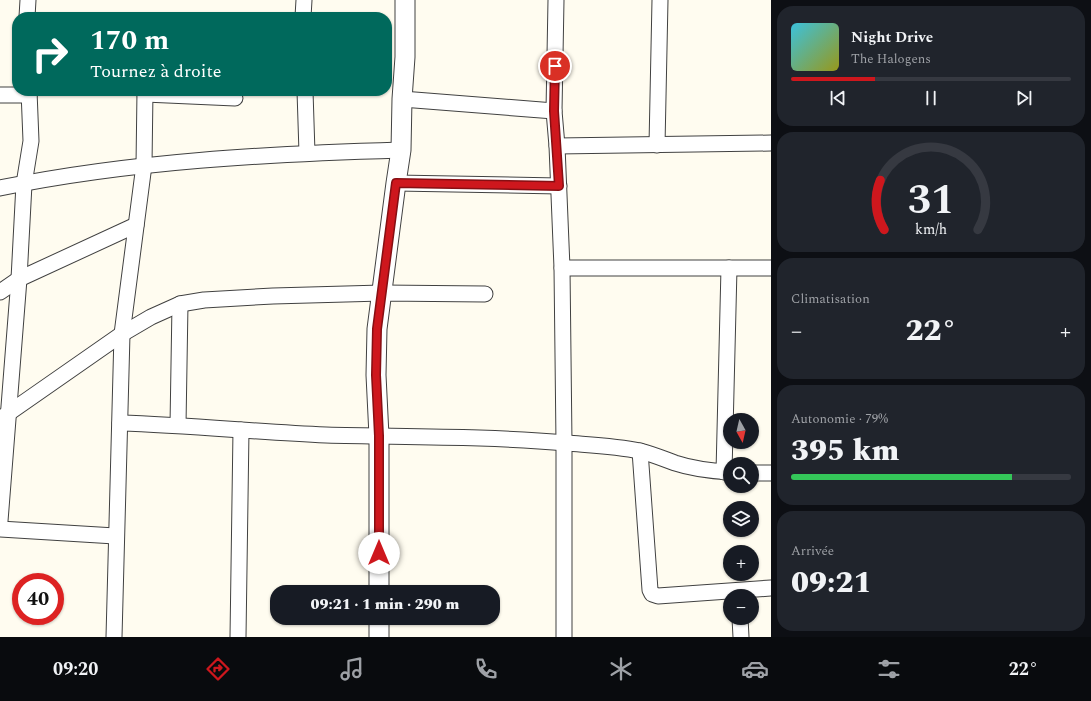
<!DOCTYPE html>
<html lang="fr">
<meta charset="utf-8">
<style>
body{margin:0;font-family:Spectral,serif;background:#20242c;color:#f1f3f6;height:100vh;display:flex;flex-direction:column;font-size:15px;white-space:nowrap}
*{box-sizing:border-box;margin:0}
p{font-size:13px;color:#9ea1a6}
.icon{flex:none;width:22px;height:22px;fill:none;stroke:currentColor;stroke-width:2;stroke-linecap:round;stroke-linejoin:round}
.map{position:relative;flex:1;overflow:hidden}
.sheet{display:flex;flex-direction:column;gap:6px;padding:6px;background:#0d0f14;width:320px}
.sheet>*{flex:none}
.guide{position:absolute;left:12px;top:12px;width:380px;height:84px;border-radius:16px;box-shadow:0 1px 3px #0004;background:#00695c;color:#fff;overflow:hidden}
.needle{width:26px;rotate:172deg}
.controls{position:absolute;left:723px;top:413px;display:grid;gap:8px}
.controls a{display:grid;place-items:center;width:36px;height:36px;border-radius:50%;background:#171b24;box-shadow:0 1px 3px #0004;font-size:20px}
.speed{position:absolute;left:12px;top:573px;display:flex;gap:8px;font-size:20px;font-weight:700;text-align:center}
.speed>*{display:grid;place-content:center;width:52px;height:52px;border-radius:50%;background:#171b24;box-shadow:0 1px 3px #0004;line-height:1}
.speed .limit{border:6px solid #d22;background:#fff;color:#111}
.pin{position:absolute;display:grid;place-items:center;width:34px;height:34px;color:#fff;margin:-17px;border:2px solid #fff;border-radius:50%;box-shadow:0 1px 4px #0007}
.me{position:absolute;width:44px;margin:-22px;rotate:0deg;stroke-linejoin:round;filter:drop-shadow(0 0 3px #0008)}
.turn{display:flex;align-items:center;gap:14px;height:84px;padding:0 12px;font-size:18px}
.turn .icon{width:52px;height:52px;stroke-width:2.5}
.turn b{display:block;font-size:28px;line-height:34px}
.big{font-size:30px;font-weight:800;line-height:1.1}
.sheet .widget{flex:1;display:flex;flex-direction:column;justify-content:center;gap:6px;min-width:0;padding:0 14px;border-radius:16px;background:#20242c}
.sheet .dial{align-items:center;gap:0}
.dial svg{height:104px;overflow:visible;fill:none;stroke:#363941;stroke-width:7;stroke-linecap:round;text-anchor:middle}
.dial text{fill:#f1f3f6;stroke:none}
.song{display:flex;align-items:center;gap:12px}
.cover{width:48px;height:48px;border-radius:6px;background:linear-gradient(135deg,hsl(190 70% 55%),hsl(60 70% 35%))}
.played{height:4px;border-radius:2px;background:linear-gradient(90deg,#ce171d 30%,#363941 30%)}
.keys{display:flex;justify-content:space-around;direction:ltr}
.heat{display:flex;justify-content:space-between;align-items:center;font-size:22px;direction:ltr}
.charge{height:6px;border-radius:3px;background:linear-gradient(90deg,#34c759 79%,#363941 0)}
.trip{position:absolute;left:270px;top:585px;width:230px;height:40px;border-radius:16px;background:#171b24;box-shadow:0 1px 3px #0004;font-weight:800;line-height:40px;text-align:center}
.dock{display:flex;height:64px;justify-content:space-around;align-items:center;background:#090b0e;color:#9ea1a6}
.dock .icon{width:28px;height:28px}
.dock .active{color:#ce171d}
.dock b{font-size:18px;color:#f1f3f6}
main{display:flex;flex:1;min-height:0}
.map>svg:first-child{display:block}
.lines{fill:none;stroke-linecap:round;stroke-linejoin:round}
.minor-casing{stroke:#414141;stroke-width:17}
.tertiary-casing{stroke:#414141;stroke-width:21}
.minor{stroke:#fff;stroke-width:15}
.tertiary{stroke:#fff;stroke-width:19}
.route-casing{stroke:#860f13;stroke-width:10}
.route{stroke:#ce171d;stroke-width:7}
</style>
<main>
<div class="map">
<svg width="771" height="637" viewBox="0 0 771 637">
<rect width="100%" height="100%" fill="#fffcf0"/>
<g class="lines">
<g class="minor-casing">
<g id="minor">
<polyline points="556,0 554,111 557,146 562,268 564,443 564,637"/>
<polyline points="27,17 28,0"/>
<polyline points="303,17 304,0"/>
<polyline points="305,91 307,153"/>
<polyline points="145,94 235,98"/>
<polyline points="0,95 29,95"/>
<polyline points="402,99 554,111"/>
<polyline points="657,145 660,0"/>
<polyline points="557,146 771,143"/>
<polyline points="396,183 559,186"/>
<path d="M0,188C132,161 267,154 401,150"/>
<polyline points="562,268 771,268"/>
<polyline points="0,292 19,279 136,225"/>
<polyline points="0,419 122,334 151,317 180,304 204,300 273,296 382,293 485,294"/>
<path d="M120,423C189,425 257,432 326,435C406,437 487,436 567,443C591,445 616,446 640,451C652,454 664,459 675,463C693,469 711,471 730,472"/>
<polyline points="178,425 180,304"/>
<polyline points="640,451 650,590 652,594 658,596 771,588"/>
<polyline points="724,472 729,268"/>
<polyline points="752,473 771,473"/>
<polyline points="0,521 19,279 24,184 31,141 29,91"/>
<polyline points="0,529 115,536"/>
<polyline points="740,618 741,637"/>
<polyline points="114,637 122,334 144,165 145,91"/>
<polyline points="238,637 241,430"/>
</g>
</g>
<g class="tertiary-casing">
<g id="tertiary">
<polyline points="379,592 379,436 376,375 377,329 396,183 401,150 402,99 405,57 405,0"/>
<polyline points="379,637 379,618"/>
</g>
</g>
<use href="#minor" class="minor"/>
<use href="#tertiary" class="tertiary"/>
</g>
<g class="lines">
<g class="route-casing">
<polyline id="route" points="379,553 379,436 376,375 377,329 396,183 559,186 554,111 555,66"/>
</g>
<use href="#route" class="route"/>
</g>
</svg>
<div class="controls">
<a><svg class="needle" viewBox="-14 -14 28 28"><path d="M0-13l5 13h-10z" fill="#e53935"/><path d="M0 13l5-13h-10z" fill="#9ea1a6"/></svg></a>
<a><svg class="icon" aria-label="search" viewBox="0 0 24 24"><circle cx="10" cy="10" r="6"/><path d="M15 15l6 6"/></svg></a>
<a><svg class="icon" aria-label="layers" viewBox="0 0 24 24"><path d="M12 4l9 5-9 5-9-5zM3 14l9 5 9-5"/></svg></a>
<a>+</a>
<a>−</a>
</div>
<div class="speed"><div class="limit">40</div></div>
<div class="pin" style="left:555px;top:66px;background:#d93025"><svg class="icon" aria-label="arrive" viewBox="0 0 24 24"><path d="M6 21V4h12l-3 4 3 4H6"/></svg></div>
<svg class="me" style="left:379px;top:553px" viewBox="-20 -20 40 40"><circle r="19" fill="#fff"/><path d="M0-13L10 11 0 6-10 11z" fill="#ce171d"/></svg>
<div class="trip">09:21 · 1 min · 290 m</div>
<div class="guide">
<div class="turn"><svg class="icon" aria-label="right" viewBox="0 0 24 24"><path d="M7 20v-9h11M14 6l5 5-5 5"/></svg><div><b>170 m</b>Tournez à droite</div></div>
</div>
</div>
<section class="sheet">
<div class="widget">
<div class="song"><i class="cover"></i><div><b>Night Drive</b><p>The Halogens</p></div></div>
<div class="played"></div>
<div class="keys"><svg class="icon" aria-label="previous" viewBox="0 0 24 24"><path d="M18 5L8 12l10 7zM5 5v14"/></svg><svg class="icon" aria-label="pause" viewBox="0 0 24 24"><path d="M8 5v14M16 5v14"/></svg><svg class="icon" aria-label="next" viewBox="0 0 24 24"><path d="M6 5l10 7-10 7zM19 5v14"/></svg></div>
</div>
<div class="widget dial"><svg viewBox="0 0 100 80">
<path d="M14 69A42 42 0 1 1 86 69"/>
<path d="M14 69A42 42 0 0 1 11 31" stroke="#ce171d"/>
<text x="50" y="56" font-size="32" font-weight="700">31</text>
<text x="50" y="72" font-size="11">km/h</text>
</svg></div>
<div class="widget"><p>Climatisation</p>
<div class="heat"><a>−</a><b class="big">22°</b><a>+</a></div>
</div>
<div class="widget"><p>Autonomie · 79%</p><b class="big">395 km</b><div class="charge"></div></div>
<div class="widget"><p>Arrivée</p><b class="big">09:21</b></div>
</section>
</main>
<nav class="dock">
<b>09:20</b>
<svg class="icon active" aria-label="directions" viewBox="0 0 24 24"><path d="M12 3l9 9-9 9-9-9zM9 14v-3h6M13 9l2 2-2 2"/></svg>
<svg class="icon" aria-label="music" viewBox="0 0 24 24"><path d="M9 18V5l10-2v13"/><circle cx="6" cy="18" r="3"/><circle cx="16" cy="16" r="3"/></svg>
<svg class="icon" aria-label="phone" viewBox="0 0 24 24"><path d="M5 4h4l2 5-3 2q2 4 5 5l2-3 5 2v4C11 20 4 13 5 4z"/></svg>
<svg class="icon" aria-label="climate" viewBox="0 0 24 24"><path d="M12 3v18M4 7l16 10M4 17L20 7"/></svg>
<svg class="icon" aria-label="car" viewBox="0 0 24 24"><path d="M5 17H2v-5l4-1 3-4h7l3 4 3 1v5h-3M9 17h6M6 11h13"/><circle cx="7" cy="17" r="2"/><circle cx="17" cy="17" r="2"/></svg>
<svg class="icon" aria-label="filters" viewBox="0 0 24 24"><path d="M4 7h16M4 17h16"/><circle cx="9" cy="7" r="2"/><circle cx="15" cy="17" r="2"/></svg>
<b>22°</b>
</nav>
